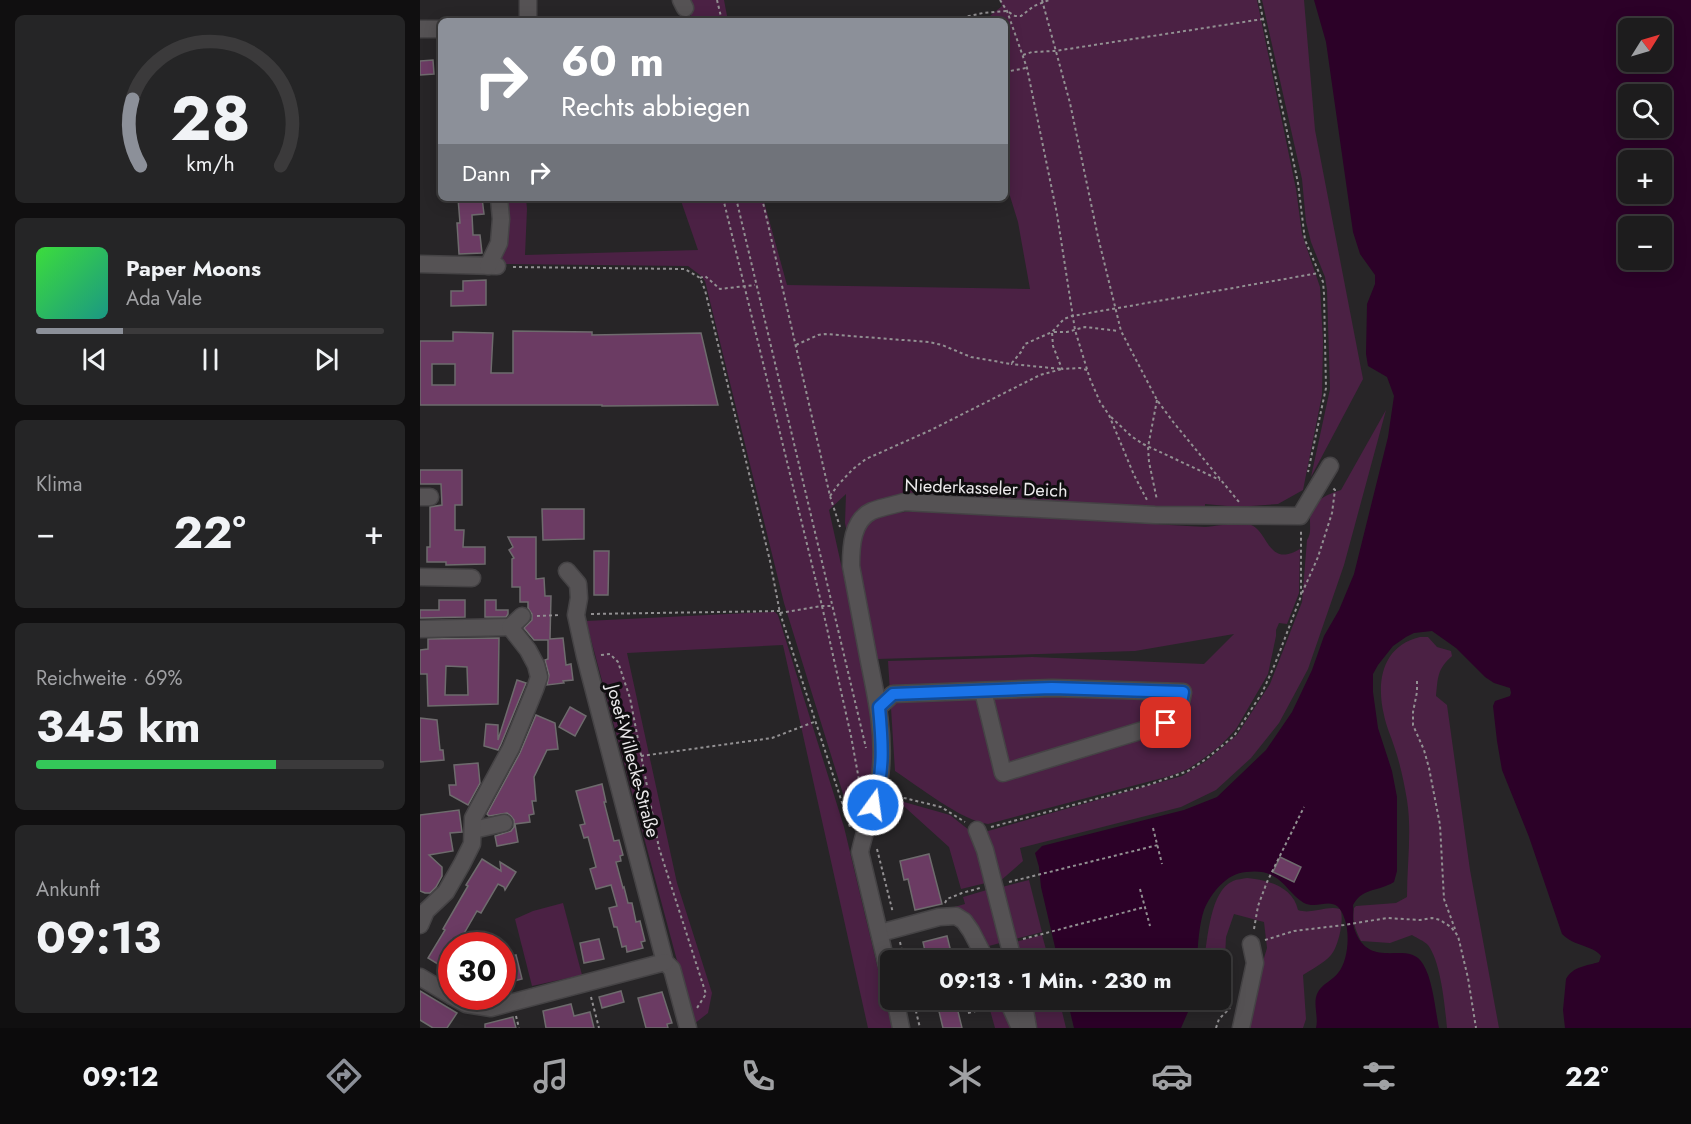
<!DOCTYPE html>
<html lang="de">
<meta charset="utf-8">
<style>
body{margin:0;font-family:Jost,sans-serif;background:#252526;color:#f1f3f6;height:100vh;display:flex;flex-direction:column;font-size:22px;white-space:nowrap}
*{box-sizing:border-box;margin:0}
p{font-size:20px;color:#a0a1a4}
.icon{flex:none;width:33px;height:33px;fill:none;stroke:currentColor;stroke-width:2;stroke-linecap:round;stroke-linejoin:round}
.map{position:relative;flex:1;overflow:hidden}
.drawer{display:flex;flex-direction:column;gap:15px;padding:15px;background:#100f10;width:420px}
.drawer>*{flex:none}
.banner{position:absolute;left:18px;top:18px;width:570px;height:183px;border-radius:9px;box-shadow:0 3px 15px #0003,0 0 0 2px #3b3a3b;background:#8c9099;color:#fff;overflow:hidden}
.needle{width:39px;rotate:53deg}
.tools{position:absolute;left:1198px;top:18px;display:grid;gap:12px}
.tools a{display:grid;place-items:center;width:54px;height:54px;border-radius:9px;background:#1d1c1d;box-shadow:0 3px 15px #0003,0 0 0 2px #3b3a3b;font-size:30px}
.speed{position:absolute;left:18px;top:932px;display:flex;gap:12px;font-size:30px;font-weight:700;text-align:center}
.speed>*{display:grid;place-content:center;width:78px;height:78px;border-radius:50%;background:#1d1c1d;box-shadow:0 3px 15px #0003,0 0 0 2px #3b3a3b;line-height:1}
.speed .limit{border:9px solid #d22;background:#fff;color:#111}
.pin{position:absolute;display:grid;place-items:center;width:51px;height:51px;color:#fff;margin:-26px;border-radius:12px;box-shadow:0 3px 9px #0006}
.me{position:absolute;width:66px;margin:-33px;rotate:14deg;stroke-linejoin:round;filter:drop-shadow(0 0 4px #0008)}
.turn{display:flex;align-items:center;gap:21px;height:126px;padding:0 24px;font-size:27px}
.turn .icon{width:78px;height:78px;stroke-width:2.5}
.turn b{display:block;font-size:42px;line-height:51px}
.then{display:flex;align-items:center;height:57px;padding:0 24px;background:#0003;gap:12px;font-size:22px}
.big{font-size:45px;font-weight:700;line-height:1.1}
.drawer .widget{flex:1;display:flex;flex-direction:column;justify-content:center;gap:9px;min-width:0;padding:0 21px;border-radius:9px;background:#252526}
.drawer .dial{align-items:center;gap:0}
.dial svg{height:156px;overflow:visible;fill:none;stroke:#3b3a3b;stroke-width:7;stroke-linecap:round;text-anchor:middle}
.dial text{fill:#f1f3f6;stroke:none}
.song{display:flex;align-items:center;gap:18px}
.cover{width:72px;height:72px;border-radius:9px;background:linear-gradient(135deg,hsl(120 70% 55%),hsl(170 70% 35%))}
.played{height:6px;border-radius:3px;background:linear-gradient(90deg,#8c9099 25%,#3b3a3b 25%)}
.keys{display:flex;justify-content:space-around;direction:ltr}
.heat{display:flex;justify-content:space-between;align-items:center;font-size:33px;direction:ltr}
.charge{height:9px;border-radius:4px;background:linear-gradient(90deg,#34c759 69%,#3b3a3b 0)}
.trip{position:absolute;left:460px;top:950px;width:351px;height:60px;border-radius:9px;background:#1d1c1d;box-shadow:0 3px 15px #0003,0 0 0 2px #3b3a3b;font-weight:700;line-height:60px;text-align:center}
.menu{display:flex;height:96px;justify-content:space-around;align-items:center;background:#0c0b0c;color:#a0a1a4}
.menu .icon{width:42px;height:42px}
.menu .active{color:#8c9099}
.menu b{font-size:27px;color:#f1f3f6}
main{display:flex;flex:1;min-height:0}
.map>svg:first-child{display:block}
.green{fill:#4b2144}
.water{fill:#2c0128;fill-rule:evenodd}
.building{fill:#6b3b63;stroke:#6e6b6d;stroke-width:1.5;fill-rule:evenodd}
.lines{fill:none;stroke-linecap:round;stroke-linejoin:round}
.minor-casing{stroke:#454345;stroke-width:19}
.path{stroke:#929092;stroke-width:2;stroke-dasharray:3 3;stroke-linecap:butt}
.minor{stroke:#555254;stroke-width:16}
.route-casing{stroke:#114b97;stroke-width:15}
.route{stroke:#1a73e8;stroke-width:10}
.labels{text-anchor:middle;stroke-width:6;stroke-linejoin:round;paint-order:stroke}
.street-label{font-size:18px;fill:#ebe9eb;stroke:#0f0e0f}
</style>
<main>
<section class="drawer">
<div class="widget dial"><svg viewBox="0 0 100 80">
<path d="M14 69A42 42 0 1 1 86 69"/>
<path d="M14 69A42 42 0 0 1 10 35" stroke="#8c9099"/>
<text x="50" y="56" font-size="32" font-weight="700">28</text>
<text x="50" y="72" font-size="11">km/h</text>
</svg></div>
<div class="widget">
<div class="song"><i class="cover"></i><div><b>Paper Moons</b><p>Ada Vale</p></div></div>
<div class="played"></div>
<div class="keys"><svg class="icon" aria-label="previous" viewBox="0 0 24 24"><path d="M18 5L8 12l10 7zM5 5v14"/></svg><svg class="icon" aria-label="pause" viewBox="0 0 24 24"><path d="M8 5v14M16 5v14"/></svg><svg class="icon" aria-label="next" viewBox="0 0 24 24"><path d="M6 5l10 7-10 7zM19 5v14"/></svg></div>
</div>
<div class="widget"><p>Klima</p>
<div class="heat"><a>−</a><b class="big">22°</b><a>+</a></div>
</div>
<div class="widget"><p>Reichweite · 69%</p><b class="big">345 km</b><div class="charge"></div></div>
<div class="widget"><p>Ankunft</p><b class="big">09:13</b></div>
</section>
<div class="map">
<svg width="1271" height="1028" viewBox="0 0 1271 1028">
<rect width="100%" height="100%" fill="#272527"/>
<g class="green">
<polygon points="267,0 304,0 308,21 272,21"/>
<polygon points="580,0 837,0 876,189 882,234 900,287 903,341 902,395 883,490 858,504 818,507 785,504 785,508 684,505 496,497 427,533 425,523 426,494 409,510 452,704 457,770 428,810 364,603 285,281 280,275 268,266 79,264 85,198 106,198 107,209 105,255 278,250 260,198 343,198 367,285 610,289 598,222 585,180 585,21 564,21 582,6"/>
<polygon points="842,0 884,0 895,130 943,379 891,477 910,389 907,290 905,277 891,242 886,222 882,179"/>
<path d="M966,410L924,565L888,669L859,723L831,758L796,790L761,807L600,848L603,861L579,882L561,833L762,776L786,761L817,735L850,684L882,602L887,540C891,534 890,529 890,522C889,502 905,495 921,490Z"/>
<path d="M506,511L785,527C795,526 819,522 828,524C849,528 846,569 880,549L879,593L867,624L859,623L856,630V636L848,674L816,729L801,745L784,758L768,769L750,776L568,824C542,821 498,786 475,771L468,661L612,657L784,664L814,634L715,651L457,659C450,628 433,579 436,549C437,538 442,527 452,521C469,511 487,512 506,511Z"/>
<polygon points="350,612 355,612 358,615 424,827 472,1028 448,1028 363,645 207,653 257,883 292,993 288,1013 274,1024 166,621"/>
<path d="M1000,637H1008L1017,647L1031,651L1032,656C1017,669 1018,678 1016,696L1027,705L1050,870L1079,1028H1027C1025,1007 1021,962 1008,945C1004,941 997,938 992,935L970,943L941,941C935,929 932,921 934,908L936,906L976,903L987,897C987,864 992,832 987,800C984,782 980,763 974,746C971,736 966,726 964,715C956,682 962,646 1000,637Z"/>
<polygon points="477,800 530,815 554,834 570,882 541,889 529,847"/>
<path d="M827,878C848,880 873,887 878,910C892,915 906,905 920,909C925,918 918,948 911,955C904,963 892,969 883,975L886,1019L883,1028H829L841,968L847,948L844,922L814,914L806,937L804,978L801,979V960H784C788,938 790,891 813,881C817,879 823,879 827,878Z"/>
<polygon points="609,880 622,932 595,939 582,887"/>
<polygon points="570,889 584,942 565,947 527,909 545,904 543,897"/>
<polygon points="143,903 162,975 112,986 95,919 113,911"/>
<polygon points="622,935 629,960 600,960 595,942"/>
<polygon points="610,999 639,999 646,1028 617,1028"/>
<polygon points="588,1005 597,1028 575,1028 570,1010"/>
</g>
<g class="water">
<path d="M894,0H1271V1028H1145L1143,1010L1146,979C1153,966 1167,966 1179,962L1181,956C1173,945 1155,947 1142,934L1109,837L1082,770L1077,741L1073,706L1075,701L1090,696L1091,693L1090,688L1074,683L1065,677L1036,648L1012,631L994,633L986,637L973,646L958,665L953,674V692L958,728L972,771L977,797V871L974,882C958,892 943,887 933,905C934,912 932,920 934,928C949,973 988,938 1003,964C1013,980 1015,1009 1019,1028H896C899,1017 892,1002 898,992C902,984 913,980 918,973C928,961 930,935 925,920C916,891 900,911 884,903C872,896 865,882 853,876C845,871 835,871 826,872C807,873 791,893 784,910C779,925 778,944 777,960H638L621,887L619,867L615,853L622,846L764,810L797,797L846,750L872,712L892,670L904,636L919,610L934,574L968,437L974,396L967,377L948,366L946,354L947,304L955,284V275L940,254L933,232L906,42ZM1209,28H1242V62H1209ZM1209,94H1242V128H1209ZM1209,160H1242V194H1209ZM1209,226H1242V260H1209Z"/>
<polygon points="647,999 772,999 768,1012 761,1028 654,1028"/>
</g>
<g class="building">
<polygon points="13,60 14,74 0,75 0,61"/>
<polygon points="38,198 62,198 64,214 52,215 53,235 60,235 62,253 39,254 37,223 40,223"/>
<polygon points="66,280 66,305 31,306 31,291 43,291 43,281"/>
<path d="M93,331L172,332V335L281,333L298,405L182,406V405H0V341H33V332L73,333L71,373H93ZM12,364H35V385H12Z"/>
<polygon points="0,470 42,470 42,505 35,505 35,530 44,530 43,547 65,547 65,564 26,565 26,562 7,562 7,547 10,547 10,507 22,505 21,484 0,484"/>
<polygon points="122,509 164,509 164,539 123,540"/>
<polygon points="88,537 116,537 116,579 124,578 125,596 131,596 130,639 143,638 146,665 151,664 153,680 143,681 144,683 127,685 129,675 125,660 128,659 128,640 114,640 104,628 112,620 112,614 108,608 108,602 100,602 100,587 92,587 92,559 94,558 89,550 93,547"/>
<polygon points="174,551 189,551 188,595 174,595"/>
<polygon points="19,600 45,600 45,617 0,618 0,610 19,610"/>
<polygon points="65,600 76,600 76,610 88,610 88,614 86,617 65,617"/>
<path d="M79,638L78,704L8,706L7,674H0V650L8,649V639ZM26,666L47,667L48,695H25Z"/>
<polygon points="97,680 106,683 81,744 78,750 64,746 66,724 78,725 78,740"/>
<polygon points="150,707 166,716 155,736 139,727"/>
<polygon points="116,715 135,723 138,749 127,750 114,777 116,801 112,801 114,814 109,815 110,822 95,824 98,842 77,846 75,836 91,831 94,827 94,820 91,816 87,813 69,816 67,814 100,753"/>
<polygon points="0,718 17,720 20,750 23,750 24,760 0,762"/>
<polygon points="58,763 60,783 48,805 30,795 29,785 36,785 34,765"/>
<polygon points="182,784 186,802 184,802 194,841 199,840 203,855 200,856 201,861 196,862 203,888 204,887 208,903 212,903 216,922 220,921 225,941 221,942 223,948 207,952 206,946 202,947 197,927 194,927 189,908 197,906 191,885 176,889 170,869 176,867 168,837 164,838 160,825 165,824 156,791"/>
<polygon points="39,810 42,832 30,833 33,851 9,855 22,867 22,876 16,887 10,893 5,893 0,891 0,815"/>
<polygon points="509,854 522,904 495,910 488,879 484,880 480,861"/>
<polygon points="860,857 881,867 874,882 853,872"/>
<polygon points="62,859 81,871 80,862 96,872 85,890 84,887 78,884 61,913 57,911 38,944 32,940 32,960 26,969 8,958 25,930 23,929 45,891 48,886 46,885"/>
<polygon points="527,936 533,960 507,960 503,942"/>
<polygon points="179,939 184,959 164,963 160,943"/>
<polygon points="96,955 102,979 82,984 82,959"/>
<polygon points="0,991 37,1013 27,1028 13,1028 0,1020"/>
<polygon points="201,991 204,1002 182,1008 179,997"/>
<polygon points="242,992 252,1023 247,1024 248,1028 226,1028 218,998"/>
<polygon points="516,999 535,999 542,1028 523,1028"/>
<polygon points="151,1004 154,1016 170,1012 174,1028 126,1028 123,1011"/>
<polygon points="93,1017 96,1028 65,1028 65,1024"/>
</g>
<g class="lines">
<g class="minor-casing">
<g id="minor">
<polyline points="108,0 108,21"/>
<polyline points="261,0 265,8"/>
<polyline points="0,29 21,29"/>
<polyline points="0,264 77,266"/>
<polyline points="68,266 79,243 81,219 79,198"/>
<polyline points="0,497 10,497"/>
<polyline points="147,571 158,584 159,598 156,615 165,656 245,962 252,969 268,1028"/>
<polyline points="0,577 52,578"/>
<polyline points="0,629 90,627"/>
<path d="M459,707L473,694L632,688L763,692C761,706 757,714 746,723L583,773L563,691"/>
<polyline points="53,830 84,823"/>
<polyline points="557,830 565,850 593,960"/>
<polyline points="0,925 6,911 26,892 42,864 52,844 53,818 91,748 115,689 119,677 116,665 108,650 90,627 102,616"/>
<polyline points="460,933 519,917 536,916 544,921 551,931 566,960"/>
<polyline points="0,977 32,996"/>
<path d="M471,983L440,852C446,823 459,796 461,767C464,731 456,696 449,661C443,629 437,598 431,566C431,547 432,520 452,511C462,507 474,505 484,502L735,515L880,516L910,466"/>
<polyline points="32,996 46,1004 71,1008 245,962"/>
<polyline points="475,999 481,1028"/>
<polyline points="587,999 600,1028"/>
<polyline points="603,999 608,1028"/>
<polyline points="821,1028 835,963 831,944"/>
</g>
</g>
<g class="path">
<polyline points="297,0 302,21"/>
<polyline points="580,0 587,11 607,68 637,214 655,330 670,379 680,402 689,415 714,475 727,500"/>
<polyline points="622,0 650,103 678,237 701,331 737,400 754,423 819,502"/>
<polyline points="839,0 878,183 885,240 903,282 904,294 906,388 888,472"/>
<polyline points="416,21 471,18 540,18 563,13 587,11 595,16 601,16 614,6 629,0"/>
<polyline points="603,55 612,52 635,51 843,19"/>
<polyline points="585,72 606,68"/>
<polyline points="303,198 402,606 431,736 441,791"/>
<polyline points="316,198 446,748"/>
<polyline points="342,198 410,496 420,527"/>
<polyline points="93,267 265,269 280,278 285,290 350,561 360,613 430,827"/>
<polyline points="280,278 285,276 300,289 335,285"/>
<polyline points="376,345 398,335 405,334 509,342 522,345 551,357 591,364 601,352 605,344 632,332 644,319 652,316 899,273"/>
<polyline points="667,370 660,368 642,369 633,346 632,332 647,332 665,327 699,331"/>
<polyline points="737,400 728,447 729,462 737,500"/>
<polyline points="691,417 711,436 723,444 800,480"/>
<polyline points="410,496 418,485 433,469 446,459 511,430 620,375 642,369 591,364"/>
<polyline points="882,593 898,557 912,513 915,490 913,488"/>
<polyline points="360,613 402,606 413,606"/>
<polyline points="171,614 360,611"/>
<polyline points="117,616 141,615"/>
<polyline points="181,655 190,654 198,662 210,698 239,848 286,994 277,1008"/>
<polyline points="997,681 997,692 993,712 993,725 1004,750 1009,768 1020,825 1024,899 1035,929"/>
<polyline points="221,756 352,738 394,722"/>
<polyline points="472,795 521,807 545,822"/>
<polyline points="571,827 728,785 768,771 786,759 814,736 842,693 855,664 881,596 881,531"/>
<polyline points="733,828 742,864"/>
<polyline points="457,849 473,913"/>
<polyline points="589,882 738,845"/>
<polyline points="720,889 730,926"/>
<polyline points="525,903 527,899 542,893 560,888"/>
<polyline points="834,929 838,906 847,882 884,807"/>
<polyline points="603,939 725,907"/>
<polyline points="845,940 874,931 924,925 967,918 1000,920 1012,918 1020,920 1031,927 1038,936 1048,978 1056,1028"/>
<polyline points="480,942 484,960"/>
<polyline points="540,956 548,954"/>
<polyline points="171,997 179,1028"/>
<polyline points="493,999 500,1028"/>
<polyline points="548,1013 575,1006"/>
<polyline points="96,1016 99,1028"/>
<polyline points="796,1028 799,1019 810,1008"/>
</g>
<use href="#minor" class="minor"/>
</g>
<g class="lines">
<g class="route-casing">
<path id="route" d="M453,805C465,773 462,740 459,707L473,694L632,688L763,692C761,706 757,714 746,723"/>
</g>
<use href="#route" class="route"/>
</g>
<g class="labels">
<g class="street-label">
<text transform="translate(566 488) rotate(2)" y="6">Niederkasseler Deich</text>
<text transform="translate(213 761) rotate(75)" y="6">Josef-Willecke-Straße</text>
</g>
</g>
</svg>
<div class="tools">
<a><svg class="needle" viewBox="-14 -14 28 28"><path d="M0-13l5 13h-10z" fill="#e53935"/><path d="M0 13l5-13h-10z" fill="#a0a1a4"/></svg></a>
<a><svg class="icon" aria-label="search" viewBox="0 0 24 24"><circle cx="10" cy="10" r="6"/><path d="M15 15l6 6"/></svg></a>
<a>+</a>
<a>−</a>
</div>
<div class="speed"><div class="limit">30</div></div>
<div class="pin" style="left:746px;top:723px;background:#d93025"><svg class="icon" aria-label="arrive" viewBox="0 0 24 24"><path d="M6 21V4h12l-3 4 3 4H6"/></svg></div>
<svg class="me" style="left:453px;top:805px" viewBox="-20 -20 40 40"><circle r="17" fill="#1a73e8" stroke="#fff" stroke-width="3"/><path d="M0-11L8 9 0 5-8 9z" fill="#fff"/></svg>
<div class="trip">09:13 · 1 Min. · 230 m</div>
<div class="banner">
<div class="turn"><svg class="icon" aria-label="right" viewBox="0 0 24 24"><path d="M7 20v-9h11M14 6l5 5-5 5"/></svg><div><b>60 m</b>Rechts abbiegen</div></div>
<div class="then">Dann<svg class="icon" aria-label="right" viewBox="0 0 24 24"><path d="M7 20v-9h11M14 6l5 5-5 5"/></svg></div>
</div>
</div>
</main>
<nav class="menu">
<b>09:12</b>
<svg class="icon active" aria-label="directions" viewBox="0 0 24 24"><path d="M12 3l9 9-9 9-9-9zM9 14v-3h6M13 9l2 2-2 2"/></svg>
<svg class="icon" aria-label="music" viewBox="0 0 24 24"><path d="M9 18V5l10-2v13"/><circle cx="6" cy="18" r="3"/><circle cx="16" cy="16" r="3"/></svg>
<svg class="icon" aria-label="phone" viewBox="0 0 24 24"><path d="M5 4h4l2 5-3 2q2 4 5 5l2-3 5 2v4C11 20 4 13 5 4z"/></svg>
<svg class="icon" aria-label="climate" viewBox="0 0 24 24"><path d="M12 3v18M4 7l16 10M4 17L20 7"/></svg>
<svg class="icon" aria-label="car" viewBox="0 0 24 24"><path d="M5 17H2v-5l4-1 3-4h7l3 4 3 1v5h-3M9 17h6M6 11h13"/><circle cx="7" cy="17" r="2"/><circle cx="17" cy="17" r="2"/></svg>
<svg class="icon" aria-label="filters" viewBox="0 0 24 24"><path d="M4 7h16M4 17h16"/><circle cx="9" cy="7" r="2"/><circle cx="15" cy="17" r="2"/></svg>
<b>22°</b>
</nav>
